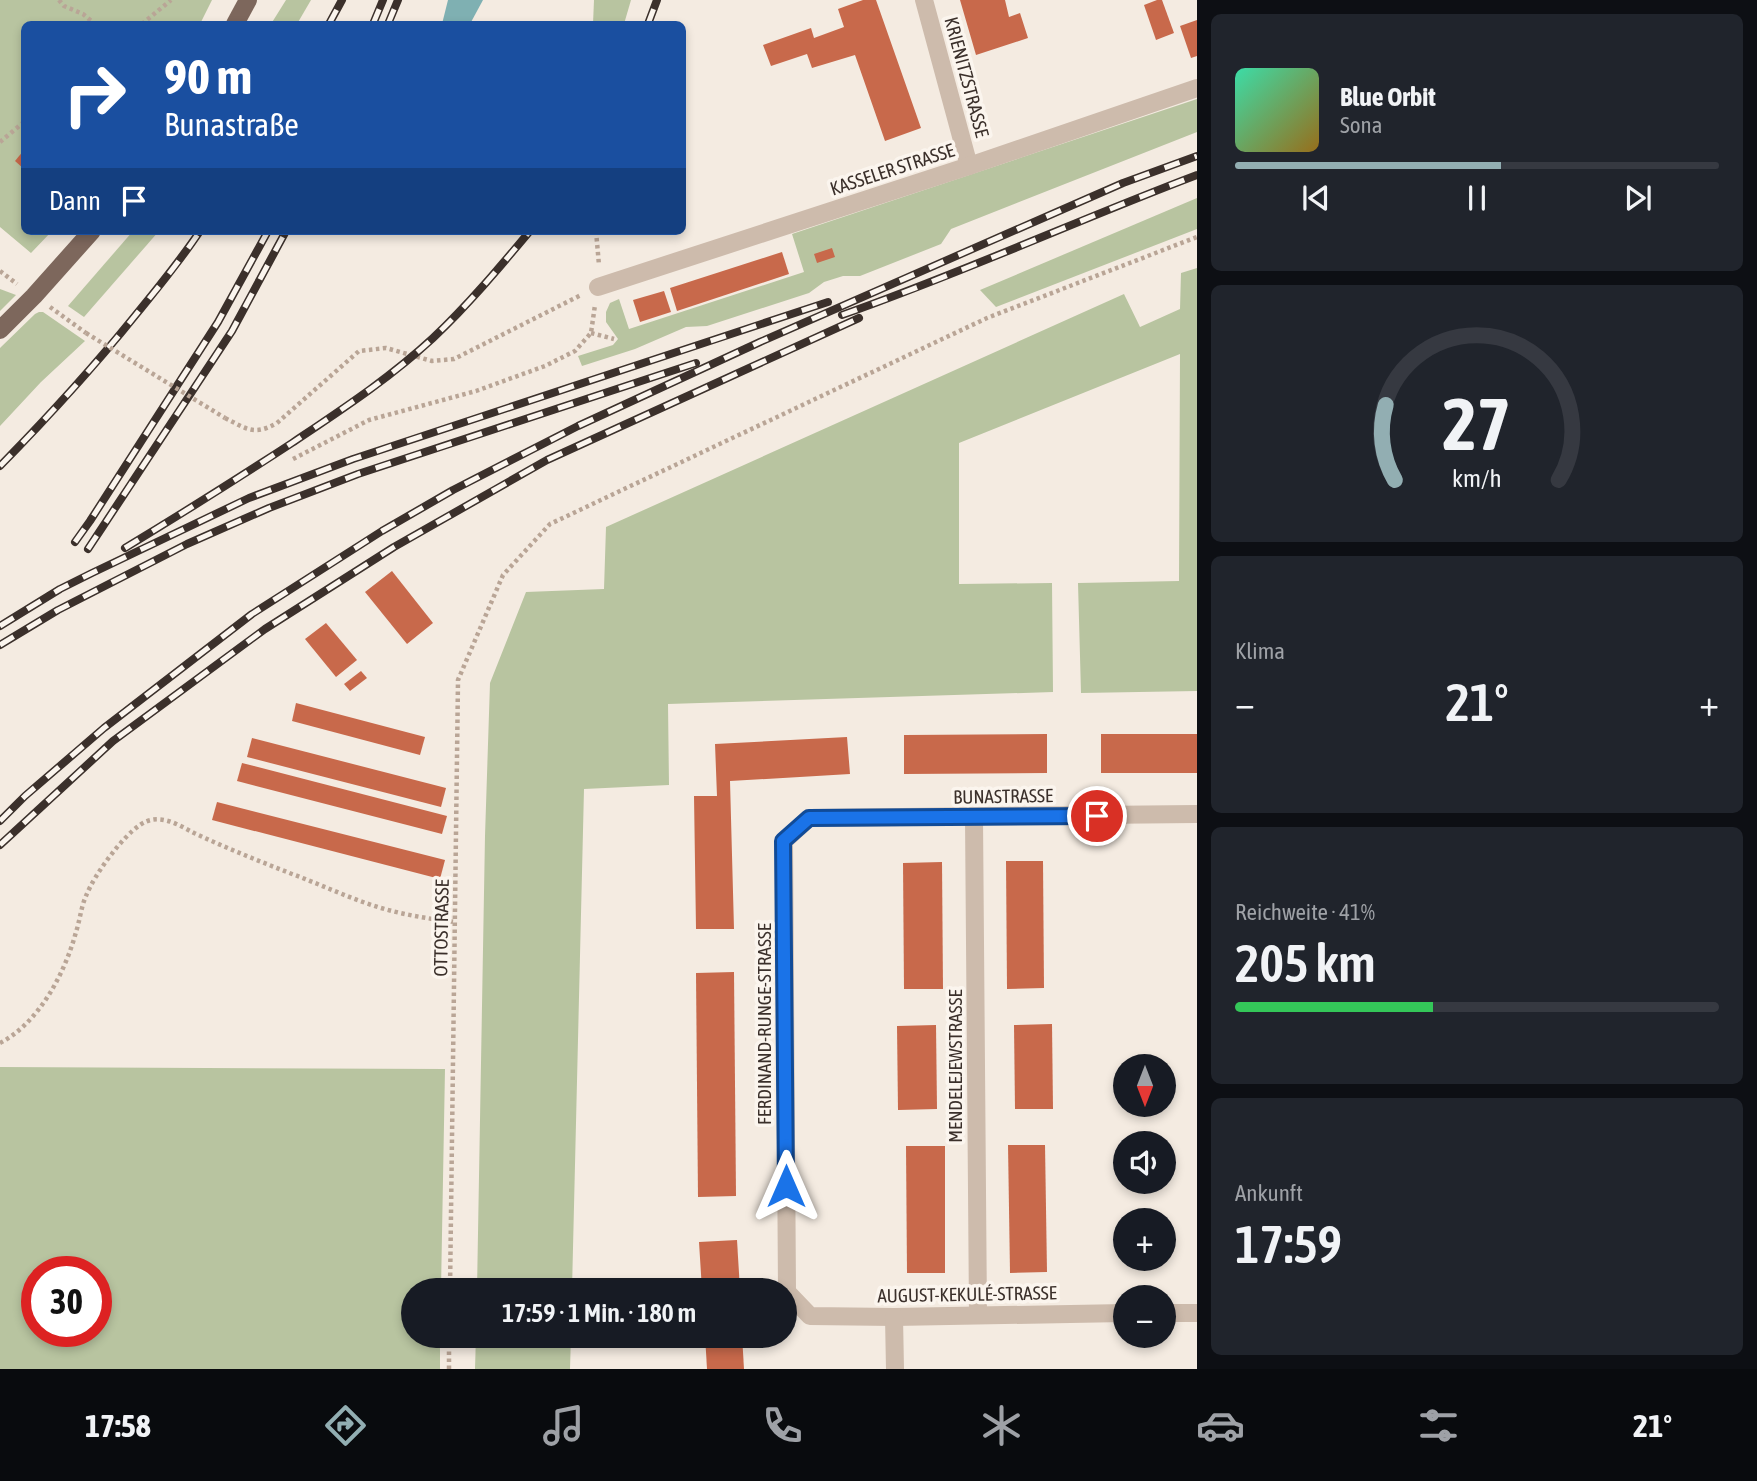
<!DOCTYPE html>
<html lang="de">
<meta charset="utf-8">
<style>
body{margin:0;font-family:"Asap Condensed",sans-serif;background:#20242c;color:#f1f3f6;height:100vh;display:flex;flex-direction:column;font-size:26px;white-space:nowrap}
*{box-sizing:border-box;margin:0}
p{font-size:23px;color:#9ea1a6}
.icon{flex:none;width:38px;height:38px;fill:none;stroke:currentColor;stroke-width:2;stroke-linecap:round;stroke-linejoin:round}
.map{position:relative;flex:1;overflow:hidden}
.drawer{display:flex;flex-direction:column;gap:14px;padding:14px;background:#0d0f14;width:560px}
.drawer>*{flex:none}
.hud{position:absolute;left:21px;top:21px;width:665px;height:214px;border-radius:10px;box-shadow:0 4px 10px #0003;background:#1a4fa0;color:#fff;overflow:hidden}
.needle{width:46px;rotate:180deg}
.tools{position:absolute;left:1113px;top:1054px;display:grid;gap:14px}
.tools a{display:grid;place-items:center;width:63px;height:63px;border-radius:50%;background:#171b24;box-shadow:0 4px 10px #0003;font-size:35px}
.speed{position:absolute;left:21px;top:1256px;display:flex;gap:14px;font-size:35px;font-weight:700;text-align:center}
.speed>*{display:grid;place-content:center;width:91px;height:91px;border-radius:50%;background:#171b24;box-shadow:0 4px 10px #0003;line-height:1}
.speed .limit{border:10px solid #d22;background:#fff;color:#111}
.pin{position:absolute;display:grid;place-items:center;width:60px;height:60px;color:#fff;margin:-30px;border:4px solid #fff;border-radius:50%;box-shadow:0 2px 7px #0007}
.me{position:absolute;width:77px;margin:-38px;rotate:0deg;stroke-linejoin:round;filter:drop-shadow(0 0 5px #0008)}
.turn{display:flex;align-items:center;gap:24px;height:147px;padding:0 28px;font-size:32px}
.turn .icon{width:91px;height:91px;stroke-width:2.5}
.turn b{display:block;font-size:49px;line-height:60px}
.then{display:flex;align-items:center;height:66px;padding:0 28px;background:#0003;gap:14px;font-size:26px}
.big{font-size:52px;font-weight:600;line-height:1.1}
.drawer .widget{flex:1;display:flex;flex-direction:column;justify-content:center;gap:10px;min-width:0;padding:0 24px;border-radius:10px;background:#20242c}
.drawer .dial{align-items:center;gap:0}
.dial svg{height:182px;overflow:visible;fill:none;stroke:#363941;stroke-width:7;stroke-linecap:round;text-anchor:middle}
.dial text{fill:#f1f3f6;stroke:none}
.song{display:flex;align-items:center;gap:21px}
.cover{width:84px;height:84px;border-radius:10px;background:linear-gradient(135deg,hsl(160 70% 55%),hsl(40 70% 35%))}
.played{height:7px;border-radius:4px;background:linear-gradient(90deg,#92aeb2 55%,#363941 55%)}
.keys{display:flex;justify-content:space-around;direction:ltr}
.heat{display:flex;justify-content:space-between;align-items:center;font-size:38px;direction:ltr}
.charge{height:10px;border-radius:5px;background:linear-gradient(90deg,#34c759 41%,#363941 0)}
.trip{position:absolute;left:401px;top:1278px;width:396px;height:70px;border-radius:35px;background:#171b24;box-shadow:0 4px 10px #0003;font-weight:600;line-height:70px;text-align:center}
.dock{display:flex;height:112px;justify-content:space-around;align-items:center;background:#090b0e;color:#9ea1a6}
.dock .icon{width:49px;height:49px}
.dock .active{color:#92aeb2}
.dock b{font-size:32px;color:#f1f3f6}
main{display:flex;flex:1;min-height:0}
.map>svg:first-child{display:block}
.green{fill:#b8c4a0;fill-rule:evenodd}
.water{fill:#7fb0b2}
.building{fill:#c8694b}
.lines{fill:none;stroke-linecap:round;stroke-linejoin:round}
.path{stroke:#b9a596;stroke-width:4.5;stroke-dasharray:3.5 3.5;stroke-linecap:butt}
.minor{stroke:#cdbbac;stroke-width:18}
.major{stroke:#7d675c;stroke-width:18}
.rail-casing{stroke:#3b302b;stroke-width:8}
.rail{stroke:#fbf5ee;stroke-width:5;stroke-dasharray:16;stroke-linecap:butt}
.path-bridge{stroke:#b9a596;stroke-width:4.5;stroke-dasharray:3.5 3.5;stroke-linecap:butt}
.route-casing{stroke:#114b97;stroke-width:18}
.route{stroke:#1a73e8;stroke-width:12}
.labels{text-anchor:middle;stroke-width:7;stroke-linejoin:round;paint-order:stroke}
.street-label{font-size:19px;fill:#3b302b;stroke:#fbf5ee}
</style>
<main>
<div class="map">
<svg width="1197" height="1369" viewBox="0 0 1197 1369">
<rect width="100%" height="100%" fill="#f4ebe1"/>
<g class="green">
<polygon points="0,0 212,0 200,24 24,24 24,231 52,231 31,253 0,227"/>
<polygon points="286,0 311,0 297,24 271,24"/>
<polygon points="594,0 631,0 624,24 593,24"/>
<polygon points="1197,99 1197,132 951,229 941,244 860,276 843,276 824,282 809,293 707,326 686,327 635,349 582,366 578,356 613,345 618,339 606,322 606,312 610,303 619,299 629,329 804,272 792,234"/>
<polygon points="1197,198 1197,229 996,307 980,290"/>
<polygon points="133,231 159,231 84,317 68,306"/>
<polygon points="1197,268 1197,691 1081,693 1078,583 1179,581 1180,354 959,443 959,584 1052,583 1053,692 668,704 669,785 584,789 572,1290 477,1290 485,836 490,683 526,592 604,589 606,527 1124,294 1140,327 1180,309 1181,273"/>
<polygon points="0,289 16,295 0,311"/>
<polygon points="39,312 43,312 85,341 41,382 0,426 0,348 35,314"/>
<path d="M0,1067L445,1069L441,1290H413V1335H440V1369H0ZM37,1272H96V1332H37Z"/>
<polygon points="476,1335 571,1335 570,1369 475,1369"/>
</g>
<polygon class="water" points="448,0 483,0 470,24 442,24"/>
<g class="building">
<polygon points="863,0 876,0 921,128 885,141 855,55 812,68 807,54 771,66 763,45 811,28 814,38 844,27 838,9"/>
<polygon points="960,0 1005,0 1009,17 1020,13 1028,38 976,55"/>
<polygon points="1157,0 1162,0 1174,33 1156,40 1144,5"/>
<polygon points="1197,20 1197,56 1191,58 1180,26"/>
<polygon points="24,150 24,169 15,161"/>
<polygon points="832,248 835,257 817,263 814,254"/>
<polygon points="782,252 789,274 677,311 670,288"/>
<polygon points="664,291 671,312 640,322 633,300"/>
<polygon points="392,571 433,623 407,644 365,592"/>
<polygon points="326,623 357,660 336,677 305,639"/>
<polygon points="361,671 367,678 350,691 344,684"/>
<polygon points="296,703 425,737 420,755 292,721"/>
<polygon points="1047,734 1047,773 904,774 904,735"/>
<rect x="1101" y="734" width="96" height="39"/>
<polygon points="847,737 850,774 730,781 734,929 696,929 694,796 717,796 715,744"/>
<polygon points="252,738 446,788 441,807 247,757"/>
<polygon points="242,763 447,816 442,834 237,781"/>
<polygon points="217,802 445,860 440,879 212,820"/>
<polygon points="1006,861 1043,861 1044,988 1007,989"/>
<polygon points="942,862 943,989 904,989 903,863"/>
<polygon points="734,972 736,1196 698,1197 696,973"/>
<polygon points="1052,1024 1053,1109 1015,1109 1014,1025"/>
<polygon points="936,1025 937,1109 898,1110 897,1026"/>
<polygon points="1008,1145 1045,1145 1047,1272 1010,1273"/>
<polygon points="906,1146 945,1146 945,1273 907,1273"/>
<polygon points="737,1240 740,1290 702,1290 699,1242"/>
<polygon points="705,1335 742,1335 744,1369 707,1369"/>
</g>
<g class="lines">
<g class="path">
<polyline points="59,0 64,6 83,14 95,24"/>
<polyline points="142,24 171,0"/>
<polyline points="0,142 24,122"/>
<polyline points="596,231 599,265"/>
<polyline points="0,271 17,284"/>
<polyline points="50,307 86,333"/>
<polyline points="591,333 614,339"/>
<path d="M225,418C247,429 254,436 277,423L359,351L386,348L432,361L454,359L581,295"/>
<polyline points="293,459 369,420 476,391 545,366 575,351 591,333 595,305"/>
<path d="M0,1043C39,1023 65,973 76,932C80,920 81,907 86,896C94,875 122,837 140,825C158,812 177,824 194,833C226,848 259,861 292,874C322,885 351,899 381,908C405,915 430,919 455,922"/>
<polyline points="450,1290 458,680 503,575 550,524 987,318 1197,237"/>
<polyline points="449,1369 449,1335"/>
</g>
<g class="minor">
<polyline points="924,0 969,166"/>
<polyline points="598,287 969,166 1197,88"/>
<polyline points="974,818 978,1315"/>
<polyline points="1125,1313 894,1317 810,1316 787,1292 784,841 809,818 1197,814"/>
<polyline points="1164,1313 1197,1313"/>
<polyline points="894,1317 895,1369"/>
</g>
<g class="major">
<polyline points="235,24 248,0"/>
<polyline points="0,330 34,296 92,231"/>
</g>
<g class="rail-casing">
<g id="rail">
<polyline points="329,24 342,0"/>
<polyline points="373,24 383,0"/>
<polyline points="388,24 398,0"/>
<polyline points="648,24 657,0"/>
<path d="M842,315C962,273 1078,220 1197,175"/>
<path d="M0,466C47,418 92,369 134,317C157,289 180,261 200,231"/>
<polyline points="75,542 90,521 218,322 268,231"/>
<path d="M125,548C181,514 237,479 292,443C341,410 390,378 433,338C468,305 499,268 530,231"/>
<polyline points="88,549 232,331 286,231"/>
<polyline points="0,626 60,589 92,573 249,498 353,459 828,302"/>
<polyline points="0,645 58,610 187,544 269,508 358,474 696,363"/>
<polyline points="0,821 25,796 104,728 252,614 382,531 453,490 578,426 760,342 1075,204 1123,183 1197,156"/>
<polyline points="0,845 113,741 265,629 394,547 547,460 859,318"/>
</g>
</g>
<use href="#rail" class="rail"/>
<polyline class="path-bridge" points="86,333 225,418"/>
</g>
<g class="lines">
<g class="route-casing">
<polyline id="route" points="786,1186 783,841 809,818 1097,816"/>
</g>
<use href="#route" class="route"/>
</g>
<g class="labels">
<g class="street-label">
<text transform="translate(967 77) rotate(75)" y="7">KRIENITZSTRASSE</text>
<text transform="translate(892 169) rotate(-18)" y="7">KASSELER STRASSE</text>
<text transform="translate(1003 796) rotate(-1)" y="7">BUNASTRASSE</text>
<text transform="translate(441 928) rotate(-89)" y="7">OTTOSTRASSE</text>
<text transform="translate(764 1024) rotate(-90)" y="7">FERDINAND-RUNGE-STRASSE</text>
<text transform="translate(955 1066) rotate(-90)" y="7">MENDELEJEWSTRASSE</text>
<text transform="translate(967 1294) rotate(-1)" y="7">AUGUST-KEKULÉ-STRASSE</text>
</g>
</g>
</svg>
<div class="tools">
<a><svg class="needle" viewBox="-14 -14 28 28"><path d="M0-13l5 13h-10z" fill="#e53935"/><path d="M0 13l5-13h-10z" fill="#9ea1a6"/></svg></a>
<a><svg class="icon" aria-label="sound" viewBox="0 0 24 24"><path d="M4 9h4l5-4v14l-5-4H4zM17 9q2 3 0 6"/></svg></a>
<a>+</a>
<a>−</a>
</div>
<div class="speed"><div class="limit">30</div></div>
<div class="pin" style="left:1097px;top:816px;background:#d93025"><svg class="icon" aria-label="arrive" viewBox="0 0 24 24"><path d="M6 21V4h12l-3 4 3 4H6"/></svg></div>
<svg class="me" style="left:786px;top:1186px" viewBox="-20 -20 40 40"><path d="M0-17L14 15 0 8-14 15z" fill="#1a73e8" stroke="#fff" stroke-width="4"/></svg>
<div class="trip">17:59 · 1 Min. · 180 m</div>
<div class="hud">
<div class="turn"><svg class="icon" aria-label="right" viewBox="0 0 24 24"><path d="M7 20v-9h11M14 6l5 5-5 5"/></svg><div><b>90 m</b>Bunastraße</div></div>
<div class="then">Dann<svg class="icon" aria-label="arrive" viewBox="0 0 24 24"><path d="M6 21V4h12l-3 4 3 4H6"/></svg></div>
</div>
</div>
<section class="drawer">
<div class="widget">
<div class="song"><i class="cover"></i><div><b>Blue Orbit</b><p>Sona</p></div></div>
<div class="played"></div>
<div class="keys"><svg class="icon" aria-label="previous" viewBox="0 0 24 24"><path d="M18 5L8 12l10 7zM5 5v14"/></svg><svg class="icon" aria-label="pause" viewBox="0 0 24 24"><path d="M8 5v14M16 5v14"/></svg><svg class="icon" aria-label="next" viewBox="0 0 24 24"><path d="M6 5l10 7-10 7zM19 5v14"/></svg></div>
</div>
<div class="widget dial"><svg viewBox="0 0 100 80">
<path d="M14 69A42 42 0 1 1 86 69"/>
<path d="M14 69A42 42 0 0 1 10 36" stroke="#92aeb2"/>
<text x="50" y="56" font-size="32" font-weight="700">27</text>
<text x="50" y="72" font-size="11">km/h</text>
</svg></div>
<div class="widget"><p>Klima</p>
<div class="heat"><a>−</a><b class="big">21°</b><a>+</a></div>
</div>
<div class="widget"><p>Reichweite · 41%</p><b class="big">205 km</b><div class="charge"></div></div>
<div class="widget"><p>Ankunft</p><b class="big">17:59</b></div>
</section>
</main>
<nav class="dock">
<b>17:58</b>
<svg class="icon active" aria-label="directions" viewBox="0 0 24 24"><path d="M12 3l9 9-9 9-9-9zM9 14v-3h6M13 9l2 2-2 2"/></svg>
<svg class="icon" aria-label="music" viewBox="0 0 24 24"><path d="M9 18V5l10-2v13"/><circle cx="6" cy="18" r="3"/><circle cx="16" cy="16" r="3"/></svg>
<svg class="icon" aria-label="phone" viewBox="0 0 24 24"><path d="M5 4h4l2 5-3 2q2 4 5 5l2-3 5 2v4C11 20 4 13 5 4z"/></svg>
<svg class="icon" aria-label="climate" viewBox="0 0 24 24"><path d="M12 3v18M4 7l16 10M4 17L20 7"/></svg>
<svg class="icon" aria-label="car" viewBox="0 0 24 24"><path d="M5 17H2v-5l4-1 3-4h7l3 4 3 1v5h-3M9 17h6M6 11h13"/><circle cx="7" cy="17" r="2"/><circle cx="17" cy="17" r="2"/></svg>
<svg class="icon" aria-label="filters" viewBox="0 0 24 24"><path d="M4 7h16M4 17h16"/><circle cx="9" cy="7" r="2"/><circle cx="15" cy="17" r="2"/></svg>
<b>21°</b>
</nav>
